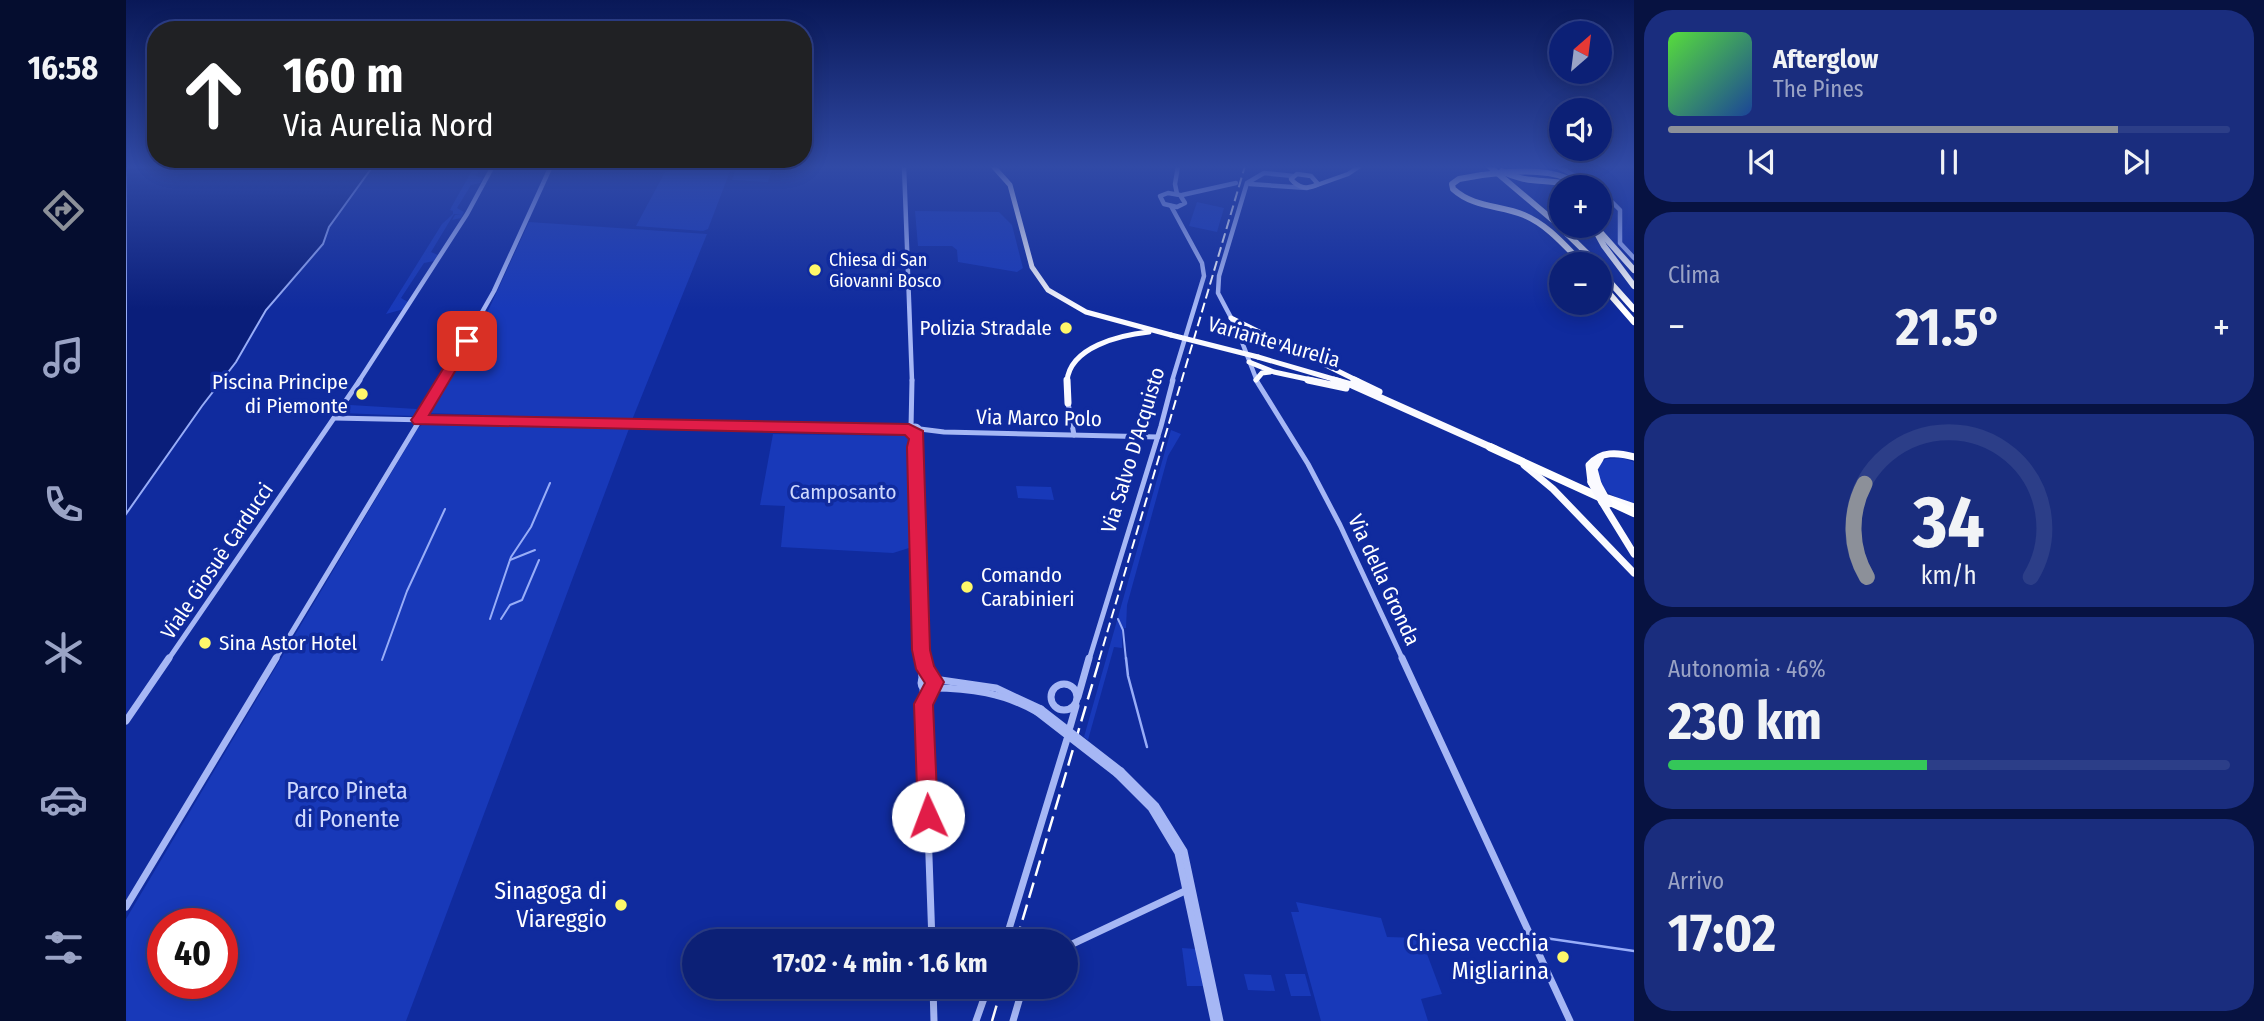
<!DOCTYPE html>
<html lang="it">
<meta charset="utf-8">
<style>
body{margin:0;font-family:"Fira Sans Condensed",sans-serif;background:#1a2d7e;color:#f1f3f6;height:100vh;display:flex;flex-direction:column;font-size:26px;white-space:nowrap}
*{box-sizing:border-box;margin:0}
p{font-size:23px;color:#9aa3c5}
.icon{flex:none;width:38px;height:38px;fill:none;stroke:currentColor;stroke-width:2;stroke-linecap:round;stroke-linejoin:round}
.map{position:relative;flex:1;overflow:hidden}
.panel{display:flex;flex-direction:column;gap:10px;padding:10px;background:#071241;width:630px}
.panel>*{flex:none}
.hud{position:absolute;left:21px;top:21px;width:665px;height:147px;border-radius:28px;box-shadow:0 4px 18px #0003,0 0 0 2px #2c3e88;background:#202124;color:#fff;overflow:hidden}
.needle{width:46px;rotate:28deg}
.buttons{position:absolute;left:1423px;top:21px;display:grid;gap:14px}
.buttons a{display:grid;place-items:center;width:63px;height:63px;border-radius:50%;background:#0c2076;box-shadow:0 4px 18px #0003,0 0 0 2px #2c3e88;font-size:35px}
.speed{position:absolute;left:21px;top:908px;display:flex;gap:14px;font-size:35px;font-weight:700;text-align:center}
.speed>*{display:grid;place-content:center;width:91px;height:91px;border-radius:50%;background:#0c2076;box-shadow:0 4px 18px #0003,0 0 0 2px #2c3e88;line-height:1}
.speed .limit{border:10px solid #d22;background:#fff;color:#111}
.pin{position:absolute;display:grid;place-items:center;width:60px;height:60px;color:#fff;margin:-30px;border-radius:14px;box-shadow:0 4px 10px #0006}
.me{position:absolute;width:77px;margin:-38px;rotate:358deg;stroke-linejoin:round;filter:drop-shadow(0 0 5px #0008)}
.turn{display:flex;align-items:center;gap:24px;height:147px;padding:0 21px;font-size:32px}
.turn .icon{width:91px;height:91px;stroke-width:2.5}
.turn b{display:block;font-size:49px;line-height:60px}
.big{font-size:52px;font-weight:700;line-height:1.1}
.panel .widget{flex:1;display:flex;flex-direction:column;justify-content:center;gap:10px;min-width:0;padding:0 24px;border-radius:28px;background:#1a2d7e}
.panel .dial{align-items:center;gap:0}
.dial svg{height:182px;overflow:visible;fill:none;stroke:#2c3e88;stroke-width:7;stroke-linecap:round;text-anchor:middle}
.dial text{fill:#f1f3f6;stroke:none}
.song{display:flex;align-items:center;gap:21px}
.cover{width:84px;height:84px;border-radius:10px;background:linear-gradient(135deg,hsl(110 70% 55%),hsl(220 70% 35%))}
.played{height:7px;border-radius:4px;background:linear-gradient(90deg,#8c9099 80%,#2c3e88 80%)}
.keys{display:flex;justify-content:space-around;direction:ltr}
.heat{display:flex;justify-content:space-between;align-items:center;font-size:38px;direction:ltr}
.charge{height:10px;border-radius:5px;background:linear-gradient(90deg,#34c759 46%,#2c3e88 0)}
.trip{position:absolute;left:556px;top:929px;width:396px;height:70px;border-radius:35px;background:#0c2076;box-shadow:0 4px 18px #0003,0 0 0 2px #2c3e88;font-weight:700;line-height:70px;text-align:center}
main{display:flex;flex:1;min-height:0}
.menu{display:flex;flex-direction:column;width:126px;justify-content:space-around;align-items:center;background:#050d2f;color:#9aa3c5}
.menu .icon{width:49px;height:49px}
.menu .active{color:#8c9099}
.menu b{font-size:32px;color:#f1f3f6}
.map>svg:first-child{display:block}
.green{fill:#1839b9;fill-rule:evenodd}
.water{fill:#0a1e7a;stroke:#98adf8;stroke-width:2}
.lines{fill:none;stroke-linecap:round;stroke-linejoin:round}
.stream-far1{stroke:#98adf8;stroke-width:2}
.stream{stroke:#98adf8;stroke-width:2.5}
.tertiary-far2{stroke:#a6b7f5;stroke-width:4.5}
.tertiary-far1{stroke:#a6b7f5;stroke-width:5}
.tertiary{stroke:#a6b7f5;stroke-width:7}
.secondary{stroke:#d7defe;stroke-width:4.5}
.trunk-far1{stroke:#fafaff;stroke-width:5}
.trunk{stroke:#fafaff;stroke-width:7}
.motorway-far1{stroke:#fff;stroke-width:6}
.motorway{stroke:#fff;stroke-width:8}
.rail-far1{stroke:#fff;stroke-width:2;stroke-dasharray:10 4.5;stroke-linecap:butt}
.rail{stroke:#fff;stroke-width:2.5;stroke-dasharray:16 7;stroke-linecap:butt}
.tertiary-bridge{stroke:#a6b7f5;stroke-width:7}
.trunk-bridge-far1{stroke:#fafaff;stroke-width:5}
.trunk-bridge{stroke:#fafaff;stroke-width:7}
.motorway-bridge{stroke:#fff;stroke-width:6}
.route{fill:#e11d48;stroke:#92132f;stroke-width:2}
.poi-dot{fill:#fff86a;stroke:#102b9e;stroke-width:2.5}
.labels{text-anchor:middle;stroke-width:7;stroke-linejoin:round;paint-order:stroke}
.far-poi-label{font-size:18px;fill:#fff;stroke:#102b9e;text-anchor:start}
.poi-label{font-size:21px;fill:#fff;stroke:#102b9e;text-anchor:end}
.street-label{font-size:21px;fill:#fff;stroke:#102b9e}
.park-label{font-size:21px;fill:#cfd9fe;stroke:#102b9e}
.near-park-label{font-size:24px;fill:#cfd9fe;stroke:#102b9e}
.near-poi-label{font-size:24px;fill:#fff;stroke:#102b9e;text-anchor:end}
</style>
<main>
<nav class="menu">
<b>16:58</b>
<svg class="icon active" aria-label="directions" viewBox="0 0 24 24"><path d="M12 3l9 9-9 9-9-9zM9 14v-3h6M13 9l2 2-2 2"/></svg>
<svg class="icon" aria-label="music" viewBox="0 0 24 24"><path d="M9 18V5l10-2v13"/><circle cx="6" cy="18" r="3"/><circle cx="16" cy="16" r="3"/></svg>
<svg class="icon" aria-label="phone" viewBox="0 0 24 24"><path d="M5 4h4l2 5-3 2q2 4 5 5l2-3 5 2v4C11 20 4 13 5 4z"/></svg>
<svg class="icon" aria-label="climate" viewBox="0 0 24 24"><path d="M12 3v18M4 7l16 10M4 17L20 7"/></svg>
<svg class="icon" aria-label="car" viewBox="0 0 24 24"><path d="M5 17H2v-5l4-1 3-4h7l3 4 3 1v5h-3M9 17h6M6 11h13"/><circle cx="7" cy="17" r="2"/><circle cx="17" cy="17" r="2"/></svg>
<svg class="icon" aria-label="filters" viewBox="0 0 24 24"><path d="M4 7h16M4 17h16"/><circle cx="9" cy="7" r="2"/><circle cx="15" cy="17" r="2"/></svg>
</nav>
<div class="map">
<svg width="1508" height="1021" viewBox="0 0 1508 1021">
<rect width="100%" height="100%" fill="#102b9e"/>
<g class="green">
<polygon points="355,166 350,176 357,178 354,183 345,185 331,208 338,212 335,218 326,220 329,215 335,215 328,214 305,252 312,255 308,261 298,263 275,298 282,302 278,309 260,314 316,224 327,214 327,211 324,210 326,206 348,167"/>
<polygon points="566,166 606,166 582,229 577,231 510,226 539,172"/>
<polygon points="611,166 647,166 642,182 606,180"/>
<polygon points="1071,202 1098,208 1091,232 1063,226"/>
<polygon points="789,211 873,212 886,225 897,268 891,272 832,262 831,250 826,246 792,246"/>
<polygon points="403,222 581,234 506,420 300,413 361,313"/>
<polygon points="224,405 291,409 287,416 216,413"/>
<path d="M297,424L504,426L280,1021H0V919L292,428ZM37,924H96V984H37Z"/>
<polygon points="1045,430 1055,434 1042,456 1001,605 1000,628 996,628 996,648 988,647 962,740 958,737"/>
<polygon points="647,434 783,436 787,537 783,538 783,548 767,553 655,547 659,506 634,505"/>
<path d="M1496,458L1508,462V506C1486,495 1471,492 1472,464L1480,459Z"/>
<polygon points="890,486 925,487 928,500 892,498"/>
<polygon points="1170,902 1255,918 1261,937 1295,938 1316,994 1295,999 1302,1021 1195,1021 1165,912 1173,912"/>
<polygon points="1056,948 1070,949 1077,986 1061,986"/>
<polygon points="1118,974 1145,975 1149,991 1122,990"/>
<polygon points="1159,974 1179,974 1185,996 1165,996"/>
</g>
<polygon class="water" points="0,166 247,166 203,227 197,244 140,310 110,362 76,406 0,514"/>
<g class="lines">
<g class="stream-far1">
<polyline points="384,560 409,550"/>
<polyline points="364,619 385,557 405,527 424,483"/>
<polyline points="375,619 384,605 396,600 413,560"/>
<polyline points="992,619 997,630 1000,660"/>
<polyline points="256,660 281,591 319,509"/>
</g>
<g class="stream">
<polyline points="1000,658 1002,676 1021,747"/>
<polyline points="1412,937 1508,951"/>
</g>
<g class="tertiary-far2">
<polyline points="778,166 786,381"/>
<polyline points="1430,166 1471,187"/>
<polyline points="1124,184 1181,188"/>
<polyline points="1474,190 1494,210 1494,243 1508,258"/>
<polygon points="1042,193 1054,195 1059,203 1051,207 1038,204 1034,196"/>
<polyline points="1051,194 1049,184 1052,166"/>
<polyline points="1056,195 1110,183"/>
<polyline points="1045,206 1076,263 1078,276 1046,381"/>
<polyline points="233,381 341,214 367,166"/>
<polyline points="317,381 368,291 425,166"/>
<polyline points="1131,381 1111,329 1092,293 1093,276 1121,183 1138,173 1167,176"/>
</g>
<g class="tertiary-far1">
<polyline points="1130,380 1182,464 1214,525 1277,660"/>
<polyline points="942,403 948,435"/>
<polyline points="208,418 783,430"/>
<circle cx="789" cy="431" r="5"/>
<polyline points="785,428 786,380"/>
<polyline points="794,429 818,432 1032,437"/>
<polyline points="787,435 795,660"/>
<polyline points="42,660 234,380"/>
<polyline points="149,660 318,380"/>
<polyline points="963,660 1035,426 1047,380"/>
</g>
<g class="tertiary">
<polyline points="795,658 796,679"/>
<polyline points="1276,658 1444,1021"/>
<circle cx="802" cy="683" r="7"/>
<polyline points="808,679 870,688 915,709"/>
<circle cx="938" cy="697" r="13"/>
<polyline points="797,687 806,942"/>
<path d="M806,688C844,688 878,693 911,712"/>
<polyline points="952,697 963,658"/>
<polyline points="0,721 43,658"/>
<polyline points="944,727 950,706"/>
<polyline points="995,771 1030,806 1058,851 1094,1021"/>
<polyline points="991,774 1025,808 1052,853 1088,1021"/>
<polyline points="0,907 150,658"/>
<polyline points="879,942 941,739"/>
<polyline points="940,947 1061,890"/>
<polyline points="807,987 808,1021"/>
<polyline points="850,1021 862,987"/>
<polyline points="887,1021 897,987"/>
</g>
<g class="secondary">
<path d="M1171,174L1185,176L1192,184C1182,190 1172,188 1165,179Z"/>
<polyline points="1191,185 1222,174 1234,166"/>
</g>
<g class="trunk-far1">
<polyline points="867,166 884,185 906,267 922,290 960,312 1045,335"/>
<polyline points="1105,318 1232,381"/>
<polyline points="1132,357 1214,381"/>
<polyline points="1123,362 1148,372 1190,381"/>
<polyline points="1130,380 1136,373 1144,372"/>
<path d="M941,381C944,347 994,335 1023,332"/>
</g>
<g class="trunk">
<polyline points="941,380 942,403"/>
<polyline points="1182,380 1220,388"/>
<polyline points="1208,380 1226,385 1369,449"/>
<polyline points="1228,380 1253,392"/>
<polyline points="1398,465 1427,489 1508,573"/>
<path d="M1465,482L1463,465C1475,451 1491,452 1508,457"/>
<polyline points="1472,484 1468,469 1474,459"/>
<polyline points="1482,498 1508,507"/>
<polyline points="1476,502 1508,554"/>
</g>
<g class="motorway-far1">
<polyline points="1363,166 1428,221 1472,264"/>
<path d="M1376,171C1400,185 1428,178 1454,187"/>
<path d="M1383,172C1411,170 1435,172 1459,187"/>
<path d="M1356,175L1333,179L1326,184L1327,189C1348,208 1374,205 1398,215C1422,225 1439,246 1457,264"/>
<polyline points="1467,226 1478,246 1508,286"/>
<polyline points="1475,233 1508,270"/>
<polyline points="1474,271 1508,309"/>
<polyline points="1474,283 1508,322"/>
</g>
<polyline class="motorway" points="1364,447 1508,513"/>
<polyline class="rail-far1" points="973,660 1119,166"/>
<g class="rail">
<polyline points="890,942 974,658"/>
<polyline points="866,1021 876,987"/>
</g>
<g class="tertiary-bridge">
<polyline points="915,709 995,771"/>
<polyline points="911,712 991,774"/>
</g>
<polyline class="trunk-bridge-far1" points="1045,335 1132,357"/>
<g class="trunk-bridge">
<polyline points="1465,482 1476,502"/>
<polyline points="1472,484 1483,504"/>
</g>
<polyline class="motorway-bridge" points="1356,175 1383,172"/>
</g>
<linearGradient id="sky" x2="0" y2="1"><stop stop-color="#091857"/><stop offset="0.54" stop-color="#314aa6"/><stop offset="1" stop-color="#314aa6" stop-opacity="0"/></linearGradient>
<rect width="1508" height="309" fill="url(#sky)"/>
<polygon class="route" points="341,337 347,341 303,415 783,424 797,431 804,650 808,666 818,682 807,705 812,816 809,823 802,826 795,823 792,816 788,704 799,683 790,669 786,650 781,447 783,439 779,435 288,424 285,420 288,416 336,338"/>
<g class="poi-dot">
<circle cx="689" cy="270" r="7"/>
<circle cx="940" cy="328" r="7"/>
<circle cx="236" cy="394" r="7"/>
<circle cx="841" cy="587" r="7"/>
<circle cx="79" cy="643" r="7"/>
<circle cx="495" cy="905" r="7"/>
<circle cx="1437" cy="957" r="7"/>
</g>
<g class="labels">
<g class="far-poi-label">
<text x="703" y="266">Chiesa di San<tspan x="703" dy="21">Giovanni Bosco</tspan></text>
</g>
<g class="poi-label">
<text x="926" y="335">Polizia Stradale</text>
<text x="222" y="389">Piscina Principe<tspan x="222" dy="24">di Piemonte</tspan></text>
<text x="855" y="582" text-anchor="start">Comando<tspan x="855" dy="24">Carabinieri</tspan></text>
<text x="93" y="650" text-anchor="start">Sina Astor Hotel</text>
</g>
<g class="street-label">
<text transform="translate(1148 342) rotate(16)" y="7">Variante Aurelia</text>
<text transform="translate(913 418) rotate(1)" y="7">Via Marco Polo</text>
<text transform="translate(1007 450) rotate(-73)" y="7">Via Salvo D'Acquisto</text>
<text transform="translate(91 561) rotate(-56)" y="7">Viale Giosuè Carducci</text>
<text transform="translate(1258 580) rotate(65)" y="7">Via della Gronda</text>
</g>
<g class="park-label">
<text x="717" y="499">Camposanto</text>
</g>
<g class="near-park-label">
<text x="221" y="799">Parco Pineta<tspan x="221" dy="28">di Ponente</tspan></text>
</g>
<g class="near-poi-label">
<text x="481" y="899">Sinagoga di<tspan x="481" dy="28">Viareggio</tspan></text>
<text x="1423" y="951">Chiesa vecchia<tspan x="1423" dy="28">Migliarina</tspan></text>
</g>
</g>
</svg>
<div class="buttons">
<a><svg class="needle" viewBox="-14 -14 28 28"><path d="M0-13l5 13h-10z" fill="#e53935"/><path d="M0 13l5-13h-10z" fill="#9aa3c5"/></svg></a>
<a><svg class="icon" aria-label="sound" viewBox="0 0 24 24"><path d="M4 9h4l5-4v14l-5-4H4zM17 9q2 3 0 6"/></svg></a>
<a>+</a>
<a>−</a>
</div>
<div class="speed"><div class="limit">40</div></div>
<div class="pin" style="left:341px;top:341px;background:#d93025"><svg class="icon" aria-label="arrive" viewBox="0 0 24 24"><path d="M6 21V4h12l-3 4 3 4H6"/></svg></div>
<svg class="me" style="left:802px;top:816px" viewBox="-20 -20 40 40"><circle r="19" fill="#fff"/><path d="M0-13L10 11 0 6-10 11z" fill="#e11d48"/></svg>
<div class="trip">17:02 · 4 min · 1.6 km</div>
<div class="hud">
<div class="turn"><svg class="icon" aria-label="ahead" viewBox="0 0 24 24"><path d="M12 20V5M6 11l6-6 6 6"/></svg><div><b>160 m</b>Via Aurelia Nord</div></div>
</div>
</div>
<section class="panel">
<div class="widget">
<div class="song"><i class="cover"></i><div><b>Afterglow</b><p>The Pines</p></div></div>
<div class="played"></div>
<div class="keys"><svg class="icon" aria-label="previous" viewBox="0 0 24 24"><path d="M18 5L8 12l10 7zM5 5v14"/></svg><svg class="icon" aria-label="pause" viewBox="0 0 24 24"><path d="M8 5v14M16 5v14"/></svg><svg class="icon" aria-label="next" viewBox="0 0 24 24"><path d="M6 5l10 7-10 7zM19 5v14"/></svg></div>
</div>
<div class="widget"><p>Clima</p>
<div class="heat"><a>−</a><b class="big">21.5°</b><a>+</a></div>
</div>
<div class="widget dial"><svg viewBox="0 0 100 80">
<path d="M14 69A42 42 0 1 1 86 69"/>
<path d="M14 69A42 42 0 0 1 13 28" stroke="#8c9099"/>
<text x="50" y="56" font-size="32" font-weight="700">34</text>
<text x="50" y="72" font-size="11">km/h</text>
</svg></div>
<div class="widget"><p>Autonomia · 46%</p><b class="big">230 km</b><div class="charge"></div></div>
<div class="widget"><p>Arrivo</p><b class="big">17:02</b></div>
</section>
</main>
